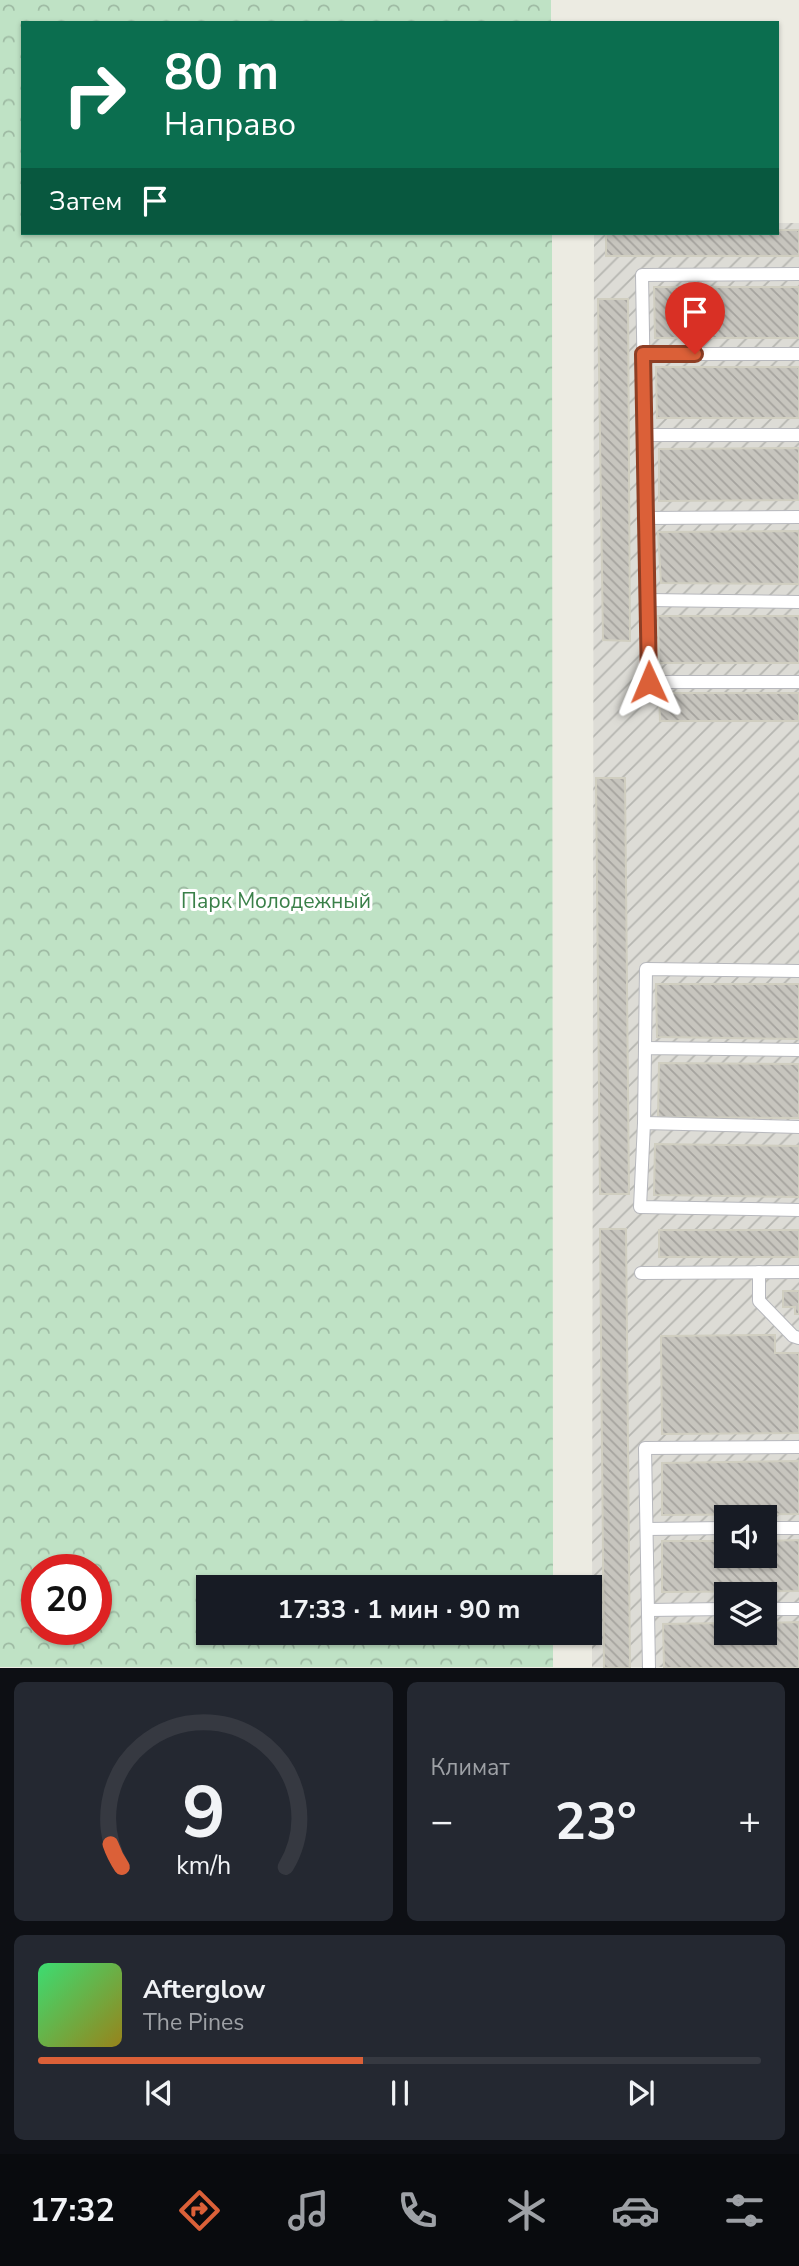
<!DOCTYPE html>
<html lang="ru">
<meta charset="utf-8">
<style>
body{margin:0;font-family:"Nunito Sans",sans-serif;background:#242831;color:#f1f3f6;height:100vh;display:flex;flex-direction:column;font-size:26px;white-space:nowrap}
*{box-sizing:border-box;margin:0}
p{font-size:23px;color:#9ea1a6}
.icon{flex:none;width:38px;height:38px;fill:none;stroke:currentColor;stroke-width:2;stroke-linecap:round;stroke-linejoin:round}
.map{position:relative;height:1668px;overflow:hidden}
.side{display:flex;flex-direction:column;gap:14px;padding:14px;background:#0d0f14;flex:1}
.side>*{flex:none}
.banner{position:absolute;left:21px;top:21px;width:758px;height:214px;border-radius:0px;box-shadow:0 2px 5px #0004;background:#0b6e4f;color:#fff;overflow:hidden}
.buttons{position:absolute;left:714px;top:1505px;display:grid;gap:14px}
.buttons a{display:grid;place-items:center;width:63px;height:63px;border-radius:0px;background:#171b24;box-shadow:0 2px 5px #0004;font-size:35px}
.speed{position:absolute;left:21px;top:1554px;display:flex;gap:14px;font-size:35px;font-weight:700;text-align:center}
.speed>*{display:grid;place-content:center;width:91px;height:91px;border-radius:50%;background:#171b24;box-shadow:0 2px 5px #0004;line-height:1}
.speed .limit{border:10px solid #d22;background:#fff;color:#111}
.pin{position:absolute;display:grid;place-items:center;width:60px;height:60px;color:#fff;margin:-72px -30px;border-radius:50% 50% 50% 0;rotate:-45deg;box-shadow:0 0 7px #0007}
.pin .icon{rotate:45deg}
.me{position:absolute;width:77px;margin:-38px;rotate:359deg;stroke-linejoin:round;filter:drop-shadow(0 0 5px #0008)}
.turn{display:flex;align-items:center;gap:24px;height:147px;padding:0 28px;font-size:32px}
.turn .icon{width:91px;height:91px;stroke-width:2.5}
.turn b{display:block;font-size:49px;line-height:60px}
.then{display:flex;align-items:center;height:66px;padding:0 28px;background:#0003;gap:14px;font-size:26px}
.big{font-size:52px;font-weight:700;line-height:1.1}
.side .tile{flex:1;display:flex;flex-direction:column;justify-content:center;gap:10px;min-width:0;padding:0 24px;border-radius:10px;background:#242831}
.side .dial{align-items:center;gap:0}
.dial svg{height:182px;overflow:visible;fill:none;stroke:#363941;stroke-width:7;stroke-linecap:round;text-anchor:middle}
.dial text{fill:#f1f3f6;stroke:none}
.song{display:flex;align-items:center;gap:21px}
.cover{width:84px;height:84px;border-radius:10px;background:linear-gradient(135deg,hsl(140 70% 55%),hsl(50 70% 35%))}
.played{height:7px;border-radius:4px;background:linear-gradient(90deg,#db6038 45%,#363941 45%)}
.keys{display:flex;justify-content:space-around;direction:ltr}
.heat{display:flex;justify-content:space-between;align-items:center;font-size:38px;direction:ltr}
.side .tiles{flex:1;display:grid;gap:14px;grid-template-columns:1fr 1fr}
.tile:last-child{grid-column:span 2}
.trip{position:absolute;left:196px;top:1575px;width:406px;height:70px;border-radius:0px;background:#171b24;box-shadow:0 2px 5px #0004;font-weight:700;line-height:70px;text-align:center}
.menu{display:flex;height:112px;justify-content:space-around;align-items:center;background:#090b0e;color:#9ea1a6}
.menu .icon{width:49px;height:49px}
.menu .on{color:#db6038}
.menu b{font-size:32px;color:#f1f3f6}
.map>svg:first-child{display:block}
.industrial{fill:url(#industrial-furrows);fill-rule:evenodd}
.park{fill:url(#park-crowns);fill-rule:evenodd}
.building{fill:url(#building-back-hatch);stroke:#d0cec0;stroke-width:2}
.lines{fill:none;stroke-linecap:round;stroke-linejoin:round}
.lane-casing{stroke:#b7b8bd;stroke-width:14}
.lane{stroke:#fff;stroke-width:12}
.route-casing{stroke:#8e3e24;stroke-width:18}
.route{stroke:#db6038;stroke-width:12}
.labels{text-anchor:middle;stroke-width:6;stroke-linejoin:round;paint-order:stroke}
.park-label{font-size:21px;fill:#3a8049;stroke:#fff}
</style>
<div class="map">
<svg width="799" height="1668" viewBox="0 0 799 1668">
<defs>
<pattern id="industrial-furrows" width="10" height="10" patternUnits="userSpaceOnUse" patternTransform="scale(1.75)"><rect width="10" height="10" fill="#dddcd6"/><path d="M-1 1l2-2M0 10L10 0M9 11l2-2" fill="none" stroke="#b6b6b1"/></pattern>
<pattern id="park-crowns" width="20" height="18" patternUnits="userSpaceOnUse" patternTransform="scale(1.75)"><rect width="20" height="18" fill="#bfe2c5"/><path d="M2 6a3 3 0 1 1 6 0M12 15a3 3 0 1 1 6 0" fill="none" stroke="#9ebaa3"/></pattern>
<pattern id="building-back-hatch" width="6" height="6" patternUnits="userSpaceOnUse" patternTransform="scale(1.75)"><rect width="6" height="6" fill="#c7c5be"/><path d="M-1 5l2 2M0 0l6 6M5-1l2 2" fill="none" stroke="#a5a39e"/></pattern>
</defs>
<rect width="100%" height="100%" fill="#ecebe2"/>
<path class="industrial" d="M777,223H799V1667H592L594,233H777ZM726,1517H765V1556H726ZM726,1594H765V1633H726Z"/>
<path class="park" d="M0,0H551V23H23V233H552L553,1587H208V1633H553V1667H0ZM37,1570H96V1629H37Z"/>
<g class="building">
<polygon points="777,230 799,230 799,256 606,256 606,233 777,233"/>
<polygon points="654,287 799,287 799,338 655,338"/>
<polygon points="598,299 628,299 630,641 603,640"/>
<polygon points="656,367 799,367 799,418 657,418"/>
<polygon points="799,448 799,500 659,501 659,449"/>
<polygon points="799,531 799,584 661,583 658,532"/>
<polygon points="658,616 799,616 799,663 659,663"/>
<polygon points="659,693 799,693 799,721 660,721"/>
<polygon points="596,778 625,778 629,1194 600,1194"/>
<polygon points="656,984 799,984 799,1039 657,1037"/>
<polygon points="659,1063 799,1064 799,1118 658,1117"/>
<polygon points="655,1144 799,1146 799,1197 654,1195"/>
<polygon points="600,1229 626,1229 630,1668 604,1668"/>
<rect x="659" y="1230" width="140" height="27"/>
<polygon points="783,1291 799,1291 799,1314 795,1314 795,1307 783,1307"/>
<polygon points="775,1335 775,1353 799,1353 799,1433 662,1434 661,1336"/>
<polygon points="799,1461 799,1514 662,1515 662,1463"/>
<polygon points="799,1540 799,1591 662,1592 662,1541 726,1541 726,1556 765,1556 765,1541"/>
<polygon points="799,1622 799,1668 664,1668 663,1624 726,1623 726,1633 765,1633 765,1623"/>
</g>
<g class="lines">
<g class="lane-casing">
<g id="lane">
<polyline points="799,274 642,275 649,682 799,682"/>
<polyline points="643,354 799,354"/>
<polyline points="645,435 799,435"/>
<polyline points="646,518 799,517"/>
<polyline points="648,600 799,602"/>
<polyline points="645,1048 646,969 799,971"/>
<polyline points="644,1123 645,1048 799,1050"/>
<polyline points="799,1127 644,1123 640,1207 799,1210"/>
<polyline points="759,1272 759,1301 793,1336 799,1338"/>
<polyline points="641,1273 799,1272"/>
<polyline points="765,1528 799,1528"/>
<polyline points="647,1529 726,1528"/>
<polyline points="765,1609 799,1609"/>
<polyline points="648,1610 726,1609"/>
<polyline points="649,1668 645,1448 799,1447"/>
</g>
</g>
<use href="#lane" class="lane"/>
</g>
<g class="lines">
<g class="route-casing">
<polyline id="route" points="649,682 643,354 695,354"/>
</g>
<use href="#route" class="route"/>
</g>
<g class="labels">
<g class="park-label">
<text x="276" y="908">Парк Молодежный</text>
</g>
</g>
</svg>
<div class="buttons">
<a><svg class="icon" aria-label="sound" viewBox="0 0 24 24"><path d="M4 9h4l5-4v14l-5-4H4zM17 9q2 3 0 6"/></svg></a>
<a><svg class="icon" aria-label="layers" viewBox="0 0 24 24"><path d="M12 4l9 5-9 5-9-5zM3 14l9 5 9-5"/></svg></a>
</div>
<div class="speed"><div class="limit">20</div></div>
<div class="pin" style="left:695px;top:354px;background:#d93025"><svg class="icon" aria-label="arrive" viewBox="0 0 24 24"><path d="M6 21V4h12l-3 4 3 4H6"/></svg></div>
<svg class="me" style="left:649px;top:682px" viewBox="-20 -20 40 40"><path d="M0-17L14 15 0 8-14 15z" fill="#db6038" stroke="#fff" stroke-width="4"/></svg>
<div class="trip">17:33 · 1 мин · 90 m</div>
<div class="banner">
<div class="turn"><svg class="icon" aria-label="right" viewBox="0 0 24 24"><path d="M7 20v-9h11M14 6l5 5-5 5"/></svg><div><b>80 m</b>Направо</div></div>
<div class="then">Затем<svg class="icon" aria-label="arrive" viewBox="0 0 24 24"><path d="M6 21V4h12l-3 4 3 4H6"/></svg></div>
</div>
</div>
<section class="side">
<div class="tiles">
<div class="tile dial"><svg viewBox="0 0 100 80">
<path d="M14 69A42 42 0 1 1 86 69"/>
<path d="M14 69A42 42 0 0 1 9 59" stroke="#db6038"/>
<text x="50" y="56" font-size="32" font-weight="700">9</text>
<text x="50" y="72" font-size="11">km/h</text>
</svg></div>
<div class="tile"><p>Климат</p>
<div class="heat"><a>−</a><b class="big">23°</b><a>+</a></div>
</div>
<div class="tile">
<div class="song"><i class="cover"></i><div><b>Afterglow</b><p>The Pines</p></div></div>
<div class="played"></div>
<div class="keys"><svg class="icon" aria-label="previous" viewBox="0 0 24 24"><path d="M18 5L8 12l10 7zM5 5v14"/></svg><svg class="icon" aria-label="pause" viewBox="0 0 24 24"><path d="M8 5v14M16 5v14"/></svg><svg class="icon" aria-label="next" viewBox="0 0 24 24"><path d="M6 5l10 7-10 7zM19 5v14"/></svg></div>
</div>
</div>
</section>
<nav class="menu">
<b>17:32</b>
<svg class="icon on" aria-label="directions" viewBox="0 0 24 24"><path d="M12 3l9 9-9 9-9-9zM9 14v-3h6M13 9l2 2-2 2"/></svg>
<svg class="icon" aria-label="music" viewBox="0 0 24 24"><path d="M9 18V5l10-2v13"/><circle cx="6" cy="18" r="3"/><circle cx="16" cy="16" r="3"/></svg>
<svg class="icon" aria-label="phone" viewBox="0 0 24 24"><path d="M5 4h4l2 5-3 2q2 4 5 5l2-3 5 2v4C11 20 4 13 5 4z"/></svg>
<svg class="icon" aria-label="climate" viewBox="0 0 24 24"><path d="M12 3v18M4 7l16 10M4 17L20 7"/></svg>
<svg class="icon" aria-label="car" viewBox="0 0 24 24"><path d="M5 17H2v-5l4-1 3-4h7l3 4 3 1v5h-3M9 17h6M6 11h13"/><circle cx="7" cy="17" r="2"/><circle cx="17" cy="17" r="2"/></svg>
<svg class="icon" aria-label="filters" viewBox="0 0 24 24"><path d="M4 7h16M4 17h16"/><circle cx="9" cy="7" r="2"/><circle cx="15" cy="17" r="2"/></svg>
</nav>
